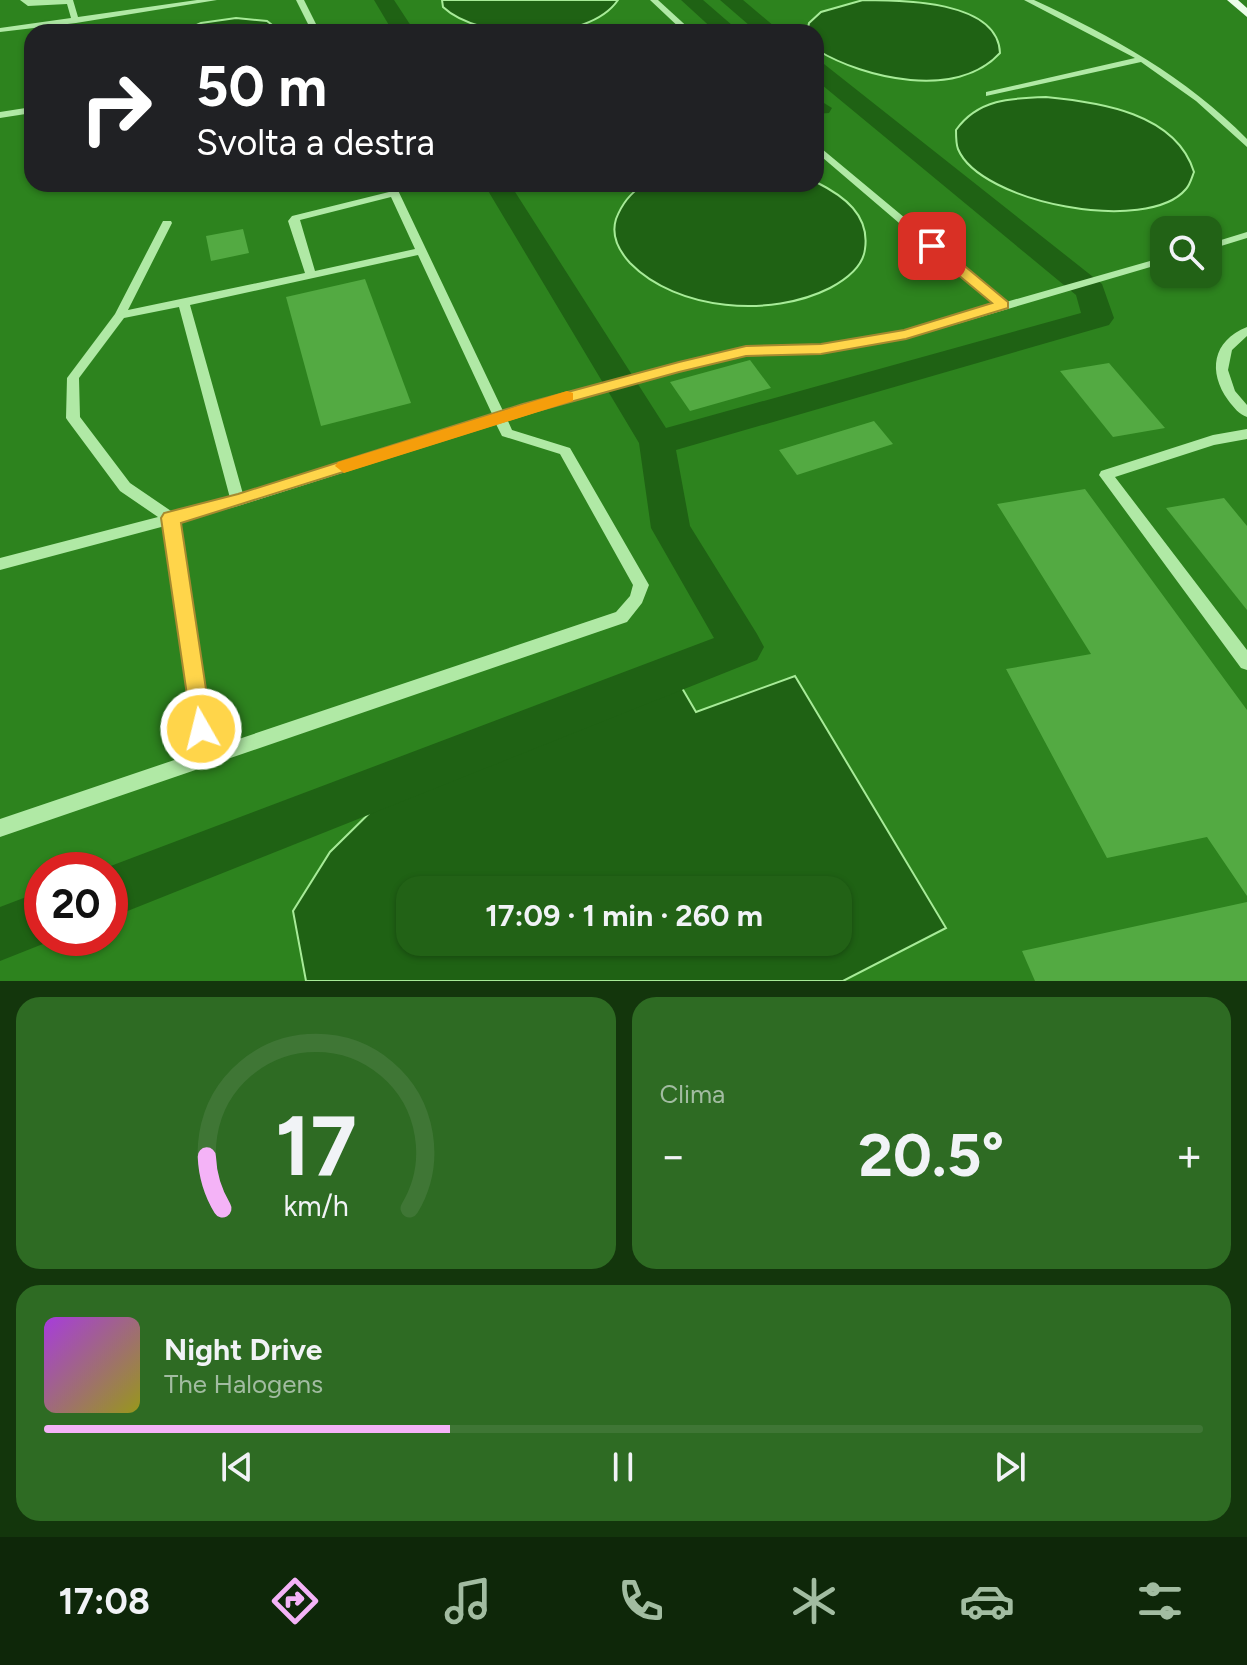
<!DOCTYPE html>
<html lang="it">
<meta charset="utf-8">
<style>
body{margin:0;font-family:Figtree,sans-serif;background:#2e6b23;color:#f1f3f6;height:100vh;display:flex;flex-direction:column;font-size:30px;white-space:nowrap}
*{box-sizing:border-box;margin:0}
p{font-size:26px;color:#a2bca1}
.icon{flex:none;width:44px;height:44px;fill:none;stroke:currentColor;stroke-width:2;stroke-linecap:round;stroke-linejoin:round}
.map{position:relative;height:981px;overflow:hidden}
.side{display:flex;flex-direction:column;gap:16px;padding:16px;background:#13360c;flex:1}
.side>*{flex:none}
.hud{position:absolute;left:24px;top:24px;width:800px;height:168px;border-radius:24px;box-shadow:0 2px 6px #0004;background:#202124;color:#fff;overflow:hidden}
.buttons{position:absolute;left:1150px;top:216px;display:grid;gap:16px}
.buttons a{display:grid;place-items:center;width:72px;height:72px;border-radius:16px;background:#226216;box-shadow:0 2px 6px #0004;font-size:40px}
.speed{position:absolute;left:24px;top:852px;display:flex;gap:16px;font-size:40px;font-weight:700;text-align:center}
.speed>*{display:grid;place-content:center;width:104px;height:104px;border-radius:50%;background:#226216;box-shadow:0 2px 6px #0004;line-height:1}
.speed .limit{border:12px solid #d22;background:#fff;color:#111}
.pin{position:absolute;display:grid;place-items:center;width:68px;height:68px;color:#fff;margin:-34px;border-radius:16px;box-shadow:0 4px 12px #0006}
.me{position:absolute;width:88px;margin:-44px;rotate:352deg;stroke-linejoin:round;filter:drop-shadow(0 0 6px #0008)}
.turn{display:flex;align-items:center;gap:28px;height:168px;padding:0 40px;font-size:36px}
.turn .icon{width:104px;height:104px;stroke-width:2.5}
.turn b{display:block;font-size:56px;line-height:68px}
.big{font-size:60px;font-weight:700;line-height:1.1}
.side .widget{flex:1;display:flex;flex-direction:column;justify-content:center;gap:12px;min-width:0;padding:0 28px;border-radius:24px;background:#2e6b23}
.side .dial{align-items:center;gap:0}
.dial svg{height:208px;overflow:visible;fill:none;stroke:#3f7635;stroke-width:7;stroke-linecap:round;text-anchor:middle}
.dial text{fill:#f1f3f6;stroke:none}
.song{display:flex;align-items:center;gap:24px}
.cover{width:96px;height:96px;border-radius:12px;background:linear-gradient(135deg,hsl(280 70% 55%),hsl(60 70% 35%))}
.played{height:8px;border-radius:4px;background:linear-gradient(90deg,#f4b3f7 35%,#3f7635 35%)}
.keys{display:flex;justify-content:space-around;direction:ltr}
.heat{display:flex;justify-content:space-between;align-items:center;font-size:44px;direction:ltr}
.side .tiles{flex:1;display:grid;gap:16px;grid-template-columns:1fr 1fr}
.widget:last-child{grid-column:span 2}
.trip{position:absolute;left:396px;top:876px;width:456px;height:80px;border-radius:24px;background:#226216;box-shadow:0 2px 6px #0004;font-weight:700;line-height:80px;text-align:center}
.menu{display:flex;height:128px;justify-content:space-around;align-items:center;background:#0e2709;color:#a2bca1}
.menu .icon{width:56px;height:56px}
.menu .current{color:#f4b3f7}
.menu b{font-size:36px;color:#f1f3f6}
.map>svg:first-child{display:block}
.water{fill:#1f6214;stroke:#a7eb98;stroke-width:2;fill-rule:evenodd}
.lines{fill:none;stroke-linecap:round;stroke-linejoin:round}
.canal{fill:#1f6214;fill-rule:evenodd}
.building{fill:#53aa42}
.minor{fill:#b0e9a5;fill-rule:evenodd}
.major{fill:#eafee8;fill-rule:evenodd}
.route{fill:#ffd54a;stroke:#a68a30;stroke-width:2}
.slow{fill:#f59e0b}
</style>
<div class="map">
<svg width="1247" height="981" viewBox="0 0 1247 981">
<rect width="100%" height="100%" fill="#2d831e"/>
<g class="water">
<path d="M442,0H618C588,44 479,41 443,7Z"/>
<path d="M863,0C901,0 998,0 1000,53C957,100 865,79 817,50L816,32H807L809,23L821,12Z"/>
<polygon points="236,18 267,21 281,32 181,32 201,23"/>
<path d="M1046,97C1099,102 1176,113 1194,172C1192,177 1190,185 1186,189C1148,235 980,203 958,149C956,144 956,136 956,130C978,99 1011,98 1046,97Z"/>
<path d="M816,182C844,196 870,215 865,249C863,267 845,280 830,288C771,318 677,311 630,263C619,251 611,235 616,219C621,206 629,194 642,186C649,181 663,184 672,184C696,184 803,189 816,182Z"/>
<path d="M675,676L696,712L795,676L946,928L843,981H306L293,911L330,852L405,778ZM838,890V942H410V890Z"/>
</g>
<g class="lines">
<g class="canal">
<polygon points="374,0 394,0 415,32 393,32"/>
<polygon points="681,0 703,0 740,32 716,32"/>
<polygon points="720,0 743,0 781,32 757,32"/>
<polygon points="816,62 824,64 1102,284 1114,318 1109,325 676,450 690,526 757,634 764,647 757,660 110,918 110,870 100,870 714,638 651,528 639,443 484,184 510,184 666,428 1081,313 1076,295 816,80"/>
<polygon points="816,98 832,108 829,113 816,114"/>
<polygon points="42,891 42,938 58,938 0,961 0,907"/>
</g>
</g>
<g class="building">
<polygon points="243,229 249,253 211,261 206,236"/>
<polygon points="365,279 411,403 321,426 286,297"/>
<polygon points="750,360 771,388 690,411 670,382"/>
<polygon points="1109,363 1165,428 1113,437 1060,371"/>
<polygon points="874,421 893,444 797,475 779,450"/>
<polygon points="1085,489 1247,710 1247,896 1207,837 1107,858 1006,669 1091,654 997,504"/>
<polygon points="1224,498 1247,526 1247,610 1166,508"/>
<polygon points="1247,902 1247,981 1035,981 1022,951"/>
</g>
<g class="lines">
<g class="minor">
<polygon points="20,0 73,0 78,17 197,0 217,0 76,23 0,32 0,28 71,18 67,4 28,6"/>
<polygon points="296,0 304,0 320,32 312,32"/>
<polygon points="650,0 658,0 693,32 684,32"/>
<path d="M1024,0H1034C1112,36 1186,77 1247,139V147L1196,101L1141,62L986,96V92L1135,58Z"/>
<polygon points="32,107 32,113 0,118 0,112"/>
<path d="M816,144L1006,302L1164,257V263L906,339L821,353L746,355L590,395L508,421L512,430L570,448L649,585L642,603L627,622L0,837V819L195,753L165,526L0,570V558L158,517L120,491L68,421L66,418L67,378L115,314L163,221H171L172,223L128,310L305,273L288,221L292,216L389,192L385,184H395L504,413L587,387L746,347L821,345L905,331L995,305L816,152ZM391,197L415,249L315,271L300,220ZM418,255L493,416L243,494L190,305ZM179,307L230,498L174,513L130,483L80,417L79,378L124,318ZM496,424L502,436L560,454L633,585L630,596L616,612L212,748L179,522L238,506Z"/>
<polygon points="1247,232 1247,238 1208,250 1208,244"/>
<path d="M1247,327V336L1232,350L1228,370L1235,391L1247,405V417C1239,414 1234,408 1228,400C1208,372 1212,341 1247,327Z"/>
<polygon points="1247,429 1247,439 1214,445 1115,477 1247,650 1247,670 1241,668 1099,475 1101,471 1213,435"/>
</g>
<polygon class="major" points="1227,0 1238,0 1247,8 1247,17"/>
</g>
<polygon class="route" points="927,243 937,243 1008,302 1008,308 906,339 821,354 746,356 679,372 534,412 181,523 212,729 209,736 201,739 193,736 161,518 164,513 238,494 523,404 679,362 746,346 821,344 904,330 992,303 927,249"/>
<polygon class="slow" points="567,391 573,393 573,401 344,473 335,466 338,462"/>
</svg>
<div class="buttons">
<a><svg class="icon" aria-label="search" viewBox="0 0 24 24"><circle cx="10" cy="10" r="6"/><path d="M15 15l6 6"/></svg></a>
</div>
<div class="speed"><div class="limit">20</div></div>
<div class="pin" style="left:932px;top:246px;background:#d93025"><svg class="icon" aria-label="arrive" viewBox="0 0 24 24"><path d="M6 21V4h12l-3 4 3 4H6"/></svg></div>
<svg class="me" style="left:201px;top:729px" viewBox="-20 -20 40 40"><circle r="17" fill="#ffd54a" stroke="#fff" stroke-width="3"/><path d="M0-11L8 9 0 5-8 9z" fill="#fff"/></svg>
<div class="trip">17:09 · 1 min · 260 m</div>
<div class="hud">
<div class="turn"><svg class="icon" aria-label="right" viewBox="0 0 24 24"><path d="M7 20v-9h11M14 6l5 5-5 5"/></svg><div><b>50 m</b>Svolta a destra</div></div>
</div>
</div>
<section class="side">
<div class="tiles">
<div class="widget dial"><svg viewBox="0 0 100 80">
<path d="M14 69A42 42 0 1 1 86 69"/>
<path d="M14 69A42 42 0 0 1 8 49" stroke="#f4b3f7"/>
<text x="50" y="56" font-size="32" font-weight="700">17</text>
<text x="50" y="72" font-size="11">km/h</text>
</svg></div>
<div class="widget"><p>Clima</p>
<div class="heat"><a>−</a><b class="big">20.5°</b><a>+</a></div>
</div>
<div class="widget">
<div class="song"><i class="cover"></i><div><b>Night Drive</b><p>The Halogens</p></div></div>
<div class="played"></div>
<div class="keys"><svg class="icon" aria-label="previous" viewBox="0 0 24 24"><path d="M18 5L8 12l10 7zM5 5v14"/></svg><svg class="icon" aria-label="pause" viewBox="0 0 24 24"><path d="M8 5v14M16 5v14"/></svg><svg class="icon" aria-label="next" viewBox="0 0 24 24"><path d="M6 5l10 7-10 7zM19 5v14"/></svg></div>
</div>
</div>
</section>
<nav class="menu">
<b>17:08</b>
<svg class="icon current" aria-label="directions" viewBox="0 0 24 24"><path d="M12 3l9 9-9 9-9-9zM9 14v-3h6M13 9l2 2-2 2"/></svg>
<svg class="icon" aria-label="music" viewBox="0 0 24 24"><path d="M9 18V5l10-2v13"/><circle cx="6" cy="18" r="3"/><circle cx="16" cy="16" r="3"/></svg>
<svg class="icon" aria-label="phone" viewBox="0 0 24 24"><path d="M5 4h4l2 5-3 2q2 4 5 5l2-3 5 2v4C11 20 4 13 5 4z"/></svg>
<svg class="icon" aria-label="climate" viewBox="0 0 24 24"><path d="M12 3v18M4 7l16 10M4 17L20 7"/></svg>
<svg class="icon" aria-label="car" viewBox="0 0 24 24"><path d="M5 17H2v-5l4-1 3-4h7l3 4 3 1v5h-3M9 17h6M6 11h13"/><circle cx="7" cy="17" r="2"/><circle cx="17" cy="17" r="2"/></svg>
<svg class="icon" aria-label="filters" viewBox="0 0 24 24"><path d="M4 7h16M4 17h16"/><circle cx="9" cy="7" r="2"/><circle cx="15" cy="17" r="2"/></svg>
</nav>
